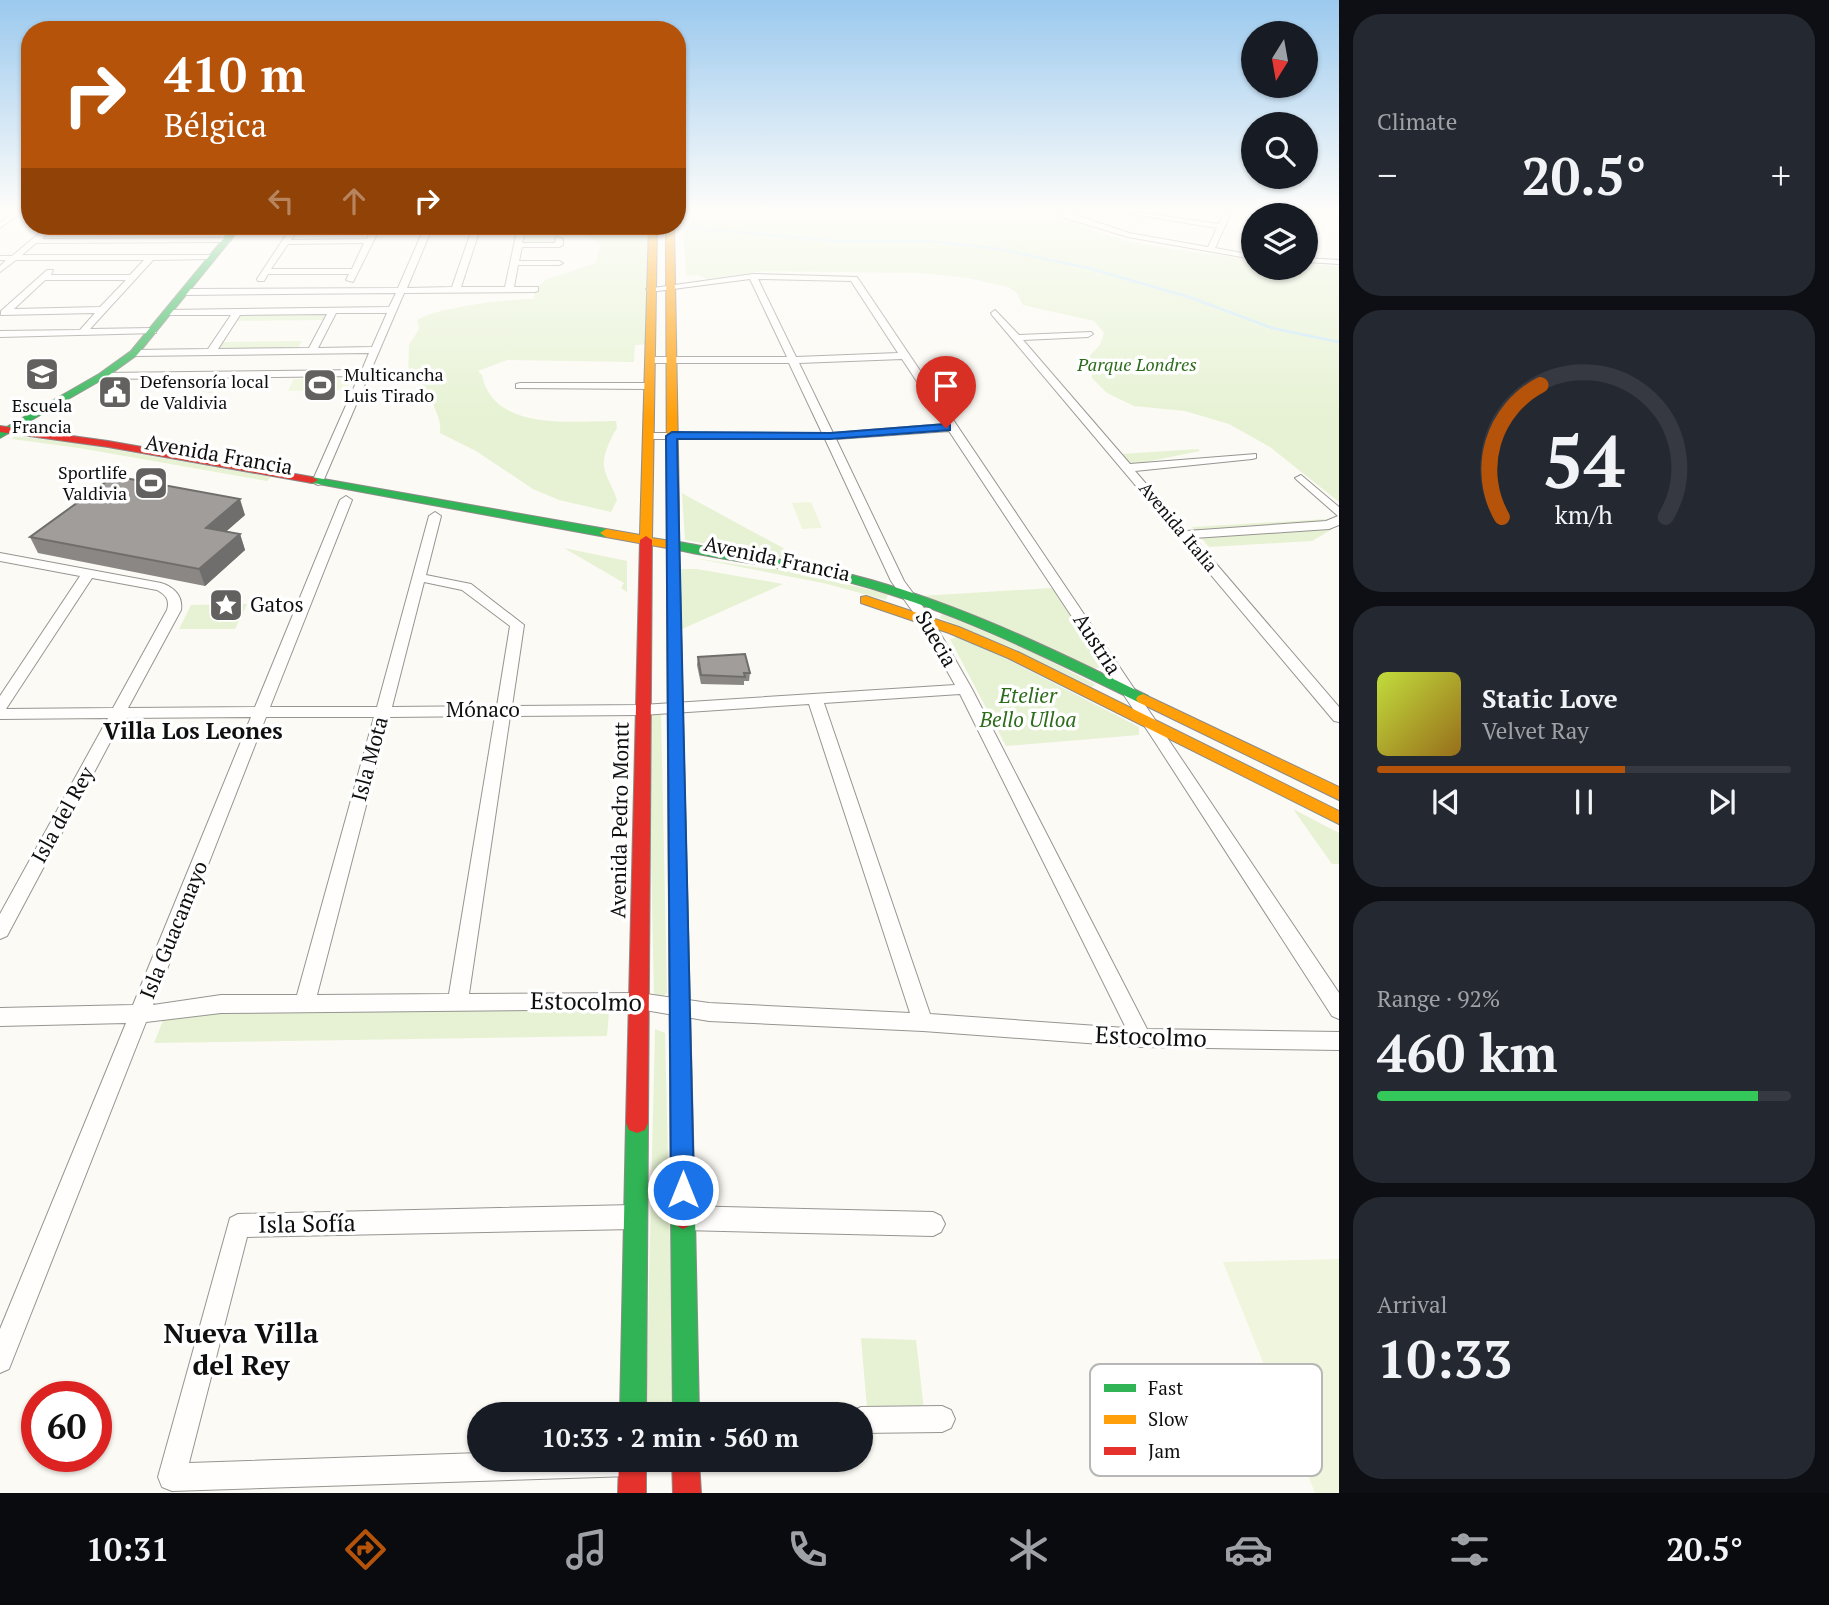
<!DOCTYPE html>
<meta charset="utf-8">
<style>
body{margin:0;font-family:"PT Serif",serif;background:#242831;color:#f1f3f6;height:100vh;display:flex;flex-direction:column;font-size:26px;white-space:nowrap}
*{box-sizing:border-box;margin:0}
p{font-size:23px;color:#9ea1a6}
.icon{flex:none;width:38px;height:38px;fill:none;stroke:currentColor;stroke-width:2;stroke-linecap:round;stroke-linejoin:round}
.map{position:relative;flex:1;overflow:hidden}
.panel{display:flex;flex-direction:column;gap:14px;padding:14px;background:#0d0f14;width:490px}
.panel>*{flex:none}
.guide{position:absolute;left:21px;top:21px;width:665px;height:214px;border-radius:28px;box-shadow:0 2px 5px #0004;background:#b45309;color:#fff;overflow:hidden}
.needle{width:46px;rotate:191deg}
.tools{position:absolute;left:1241px;top:21px;display:grid;gap:14px}
.tools a{display:grid;place-items:center;width:77px;height:77px;border-radius:50%;background:#171b24;box-shadow:0 2px 5px #0004;font-size:35px}
.speed{position:absolute;left:21px;top:1381px;display:flex;gap:14px;font-size:35px;font-weight:700;text-align:center}
.speed>*{display:grid;place-content:center;width:91px;height:91px;border-radius:50%;background:#171b24;box-shadow:0 2px 5px #0004;line-height:1}
.speed .limit{border:10px solid #d22;background:#fff;color:#111}
.pin{position:absolute;display:grid;place-items:center;width:60px;height:60px;color:#fff;margin:-72px -30px;border-radius:50% 50% 50% 0;rotate:-45deg;box-shadow:0 0 7px #0007}
.pin .icon{rotate:45deg}
.me{position:absolute;width:77px;margin:-38px;rotate:0deg;stroke-linejoin:round;filter:drop-shadow(0 0 5px #0008)}
.turn{display:flex;align-items:center;gap:24px;height:147px;padding:0 28px;font-size:32px}
.turn .icon{width:91px;height:91px;stroke-width:2.5}
.turn b{display:block;font-size:49px;line-height:60px}
.lanes{display:flex;align-items:center;height:66px;padding:0 28px;background:#0003;justify-content:center;gap:35px;direction:ltr}
.lanes .off{opacity:.35}
.big{font-size:52px;font-weight:700;line-height:1.1}
.panel .widget{flex:1;display:flex;flex-direction:column;justify-content:center;gap:10px;min-width:0;padding:0 24px;border-radius:28px;background:#242831}
.panel .dial{align-items:center;gap:0}
.dial svg{height:182px;overflow:visible;fill:none;stroke:#363941;stroke-width:7;stroke-linecap:round;text-anchor:middle}
.dial text{fill:#f1f3f6;stroke:none}
.song{display:flex;align-items:center;gap:21px}
.cover{width:84px;height:84px;border-radius:10px;background:linear-gradient(135deg,hsl(70 70% 55%),hsl(40 70% 35%))}
.played{height:7px;border-radius:4px;background:linear-gradient(90deg,#b45309 60%,#363941 60%)}
.keys{display:flex;justify-content:space-around;direction:ltr}
.heat{display:flex;justify-content:space-between;align-items:center;font-size:38px;direction:ltr}
.charge{height:10px;border-radius:5px;background:linear-gradient(90deg,#34c759 92%,#363941 0)}
.trip{position:absolute;left:467px;top:1402px;width:406px;height:70px;border-radius:35px;background:#171b24;box-shadow:0 2px 5px #0004;font-weight:700;line-height:70px;text-align:center}
.tabs{display:flex;height:112px;justify-content:space-around;align-items:center;background:#090b0e;color:#9ea1a6}
.tabs .icon{width:49px;height:49px}
.tabs .active{color:#b45309}
.tabs b{font-size:32px;color:#f1f3f6}
main{display:flex;flex:1;min-height:0}
.map>svg:first-child{display:block}
.green{fill:#e6f2d3}
.pitch{fill:#f0f6dd}
.lines{fill:none;stroke-linecap:round;stroke-linejoin:round}
.stream{stroke:#c9e8f8;stroke-width:2.5}
.street-casing{stroke:#969592;stroke-width:2}
.fast-casing{stroke:#8c8b89;stroke-width:2}
.slow-casing{stroke:#8c8b89;stroke-width:2}
.jam-casing{stroke:#8c8b89;stroke-width:2}
.street{fill:#fffefd;fill-rule:evenodd}
.fast{fill:#30b455;fill-rule:evenodd}
.slow{fill:#ff9f0a;fill-rule:evenodd}
.jam{fill:#e5322d;fill-rule:evenodd}
.wall{fill:#8a8784}
.shaded-wall{fill:#706e6c}
.building{fill:#a09d9a;stroke:#706e6c;stroke-width:2}
.route{fill:#1a73e8;stroke:#114b97;stroke-width:2}
.labels{text-anchor:middle;stroke-width:7;stroke-linejoin:round;paint-order:stroke}
.far-park-label{font-size:18px;font-style:italic;fill:#2d6c1b;stroke:#fff}
.far-poi-label{font-size:18px;fill:#0f0f0f;stroke:#fff;text-anchor:start}
.far-street-label{font-size:18px;fill:#0f0f0f;stroke:#fff}
.street-label{font-size:21px;fill:#0f0f0f;stroke:#fff}
.poi-label{font-size:21px;fill:#0f0f0f;stroke:#fff;text-anchor:start}
.park-label{font-size:21px;font-style:italic;fill:#2d6c1b;stroke:#fff}
.neighbourhood-label{font-size:23px;font-weight:bold;fill:#0f0f0f;stroke:#fff}
.near-street-label{font-size:24px;fill:#0f0f0f;stroke:#fff}
.near-neighbourhood-label{font-size:28px;font-weight:bold;fill:#0f0f0f;stroke:#fff}
.key{fill:#fff;stroke:#b7b7b7;stroke-width:2}
.key-label{font-size:19px;fill:#0f0f0f}
</style>
<main>
<div class="map">
<svg width="1339" height="1493" viewBox="0 0 1339 1493">
<rect width="100%" height="100%" fill="#fcfaf4"/>
<g class="green">
<path d="M682,211H1057C1108,248 1192,250 1253,260V268H1306V264L1339,266V502L1270,447L1229,424L1185,411L1134,406L1107,393L1092,378L1090,355L1100,345L1104,333L1094,321L1023,305L1016,292L1008,287L968,278L921,273L763,271L707,279L697,275L686,276Z"/>
<path d="M551,226H652L648,344L635,345L634,362L507,360L478,371L482,375C493,432 573,421 616,421L617,428C611,437 602,457 604,467C606,478 614,489 617,500L611,512L559,500L533,489L476,451L440,433C442,416 432,408 430,392L408,374L409,345L419,329L417,320C438,307 508,299 534,299L535,289L547,279L596,263L600,246L589,236Z"/>
<polygon points="525,227 570,232 569,236 556,236 556,243 523,244"/>
<polygon points="328,313 325,320 236,321 241,314"/>
<polygon points="302,341 298,348 217,350 222,342"/>
<polygon points="221,378 212,393 165,386 169,379"/>
<polygon points="14,436 82,444 271,477 267,481 79,448 12,439"/>
<polygon points="1198,449 1200,451 1131,465 1121,454"/>
<polygon points="682,493 687,496 809,562 685,540"/>
<polygon points="1327,519 1336,527 1312,541 1209,547 1192,527"/>
<polygon points="564,548 627,561 627,592 621,588 624,583"/>
<polygon points="694,558 768,569 779,568 888,594 886,600 823,583"/>
<polygon points="681,569 697,569 783,584 680,630"/>
<polygon points="1052,588 1103,666 1092,670 920,596"/>
<polygon points="247,604 235,629 179,629 191,605"/>
<polygon points="942,614 1022,647 1095,684 1092,687 1017,650 940,618"/>
<polygon points="962,636 1139,727 1139,735 1006,746 950,639"/>
<polygon points="648,715 661,715 667,993 662,997 654,997"/>
<polygon points="1293,809 1339,833 1339,864 1332,864"/>
<polygon points="598,1005 609,1011 607,1036 154,1043 168,1008"/>
<polygon points="655,1029 665,1033 674,1414 646,1414"/>
<polygon points="861,1338 916,1340 924,1410 867,1408"/>
</g>
<g class="pitch">
<polygon points="352,378 347,390 288,391 294,379"/>
<polygon points="811,502 822,528 802,529 792,503"/>
<polygon points="1339,1259 1339,1493 1315,1493 1223,1262"/>
</g>
<g class="lines">
<polyline class="stream" points="686,227 834,241 927,241 999,249 1092,269 1192,298 1272,328 1339,342"/>
<g class="street-casing">
<g id="street">
<polygon points="16,211 24,211 0,228 0,222"/>
<polygon points="1057,211 1065,211 1129,233 1208,247 1217,228 1131,214 1135,212 1219,224 1226,211 1232,211 1215,248 1253,255 1253,259 1128,237 1065,218"/>
<path d="M48,226H56L42,239L227,238L231,240L227,242L36,243L22,255H212L216,257L212,259L153,260L90,329L153,328L156,329V333L0,337V331L80,330L95,313L1,315V311L47,270H53L51,275H130L144,260H16L0,272V266L6,260H0V256H12ZM45,280H126L100,307L14,309Z"/>
<polygon points="234,226 279,226 275,228 238,228"/>
<path d="M292,226H300L291,240L367,239L373,226H381L353,282L346,280L349,274H268L264,281H258L257,279ZM364,243L352,269H271L288,244Z"/>
<path d="M425,226H433L407,288L452,287L473,226H481L461,287H505L518,226H526L522,243H555L556,237L563,239V245L559,247H522L519,261H559L563,263L559,265H518L514,287H538V291L535,292L404,293L322,484L318,485L312,482L359,376L102,379L97,376L102,373L362,370L369,353L134,356L129,353L134,350L208,349L231,315H165L164,313L168,310L389,307L396,293L185,295L181,292L185,289L398,288ZM336,313H387L372,347L318,348ZM327,314L309,348L218,349L240,315Z"/>
<polygon points="1306,226 1318,231 1319,233 1306,237 1306,233 1308,232 1306,231"/>
<polygon points="1306,258 1339,260 1339,264 1306,262"/>
<path d="M753,274L857,277L1339,993V1019L1332,1016L1155,742L949,431L836,439L904,581L932,619L972,689L1147,1029L1339,1032V1050L1141,1047L923,1031L709,1021L639,1009L221,1013L146,1022L9,1369L0,1373V1329L126,1023L0,1026V1008L133,1005L251,717L123,718L7,936L0,939V914L108,718L0,719V696L80,576L0,561V553L161,583C174,587 183,596 181,610L128,708L255,707L340,500L346,496L352,500L270,707H377L429,516L435,512L441,516L426,575L471,584L524,625L512,706L642,705L955,685L918,619L891,581L825,439H648L643,436L648,433H822L789,363H650L645,360L650,357H787L750,279L650,292L646,289ZM758,279L851,281L898,353L796,357ZM902,359L945,424L833,433L799,363ZM92,578L157,590C166,595 170,600 167,610L113,708L6,709ZM424,582L462,590L510,626L497,706L392,707ZM960,694L1126,1028L930,1014L824,703ZM809,704L910,1013L709,1003L639,993L469,994L510,716L642,715ZM495,716L449,994L317,995L389,717ZM266,717H374L297,995H221L153,1005Z"/>
<polygon points="995,310 1019,335 1091,332 1093,334 1088,337 1023,340 1130,464 1256,454 1256,458 1252,459 1135,471 1187,531 1326,521 1338,516 1297,480 1295,478 1301,475 1339,507 1339,525 1329,529 1194,538 1339,707 1339,722 1334,721 992,315 991,313"/>
<polygon points="520,383 648,383 653,386 648,389 516,388 516,384"/>
<polygon points="634,1205 642,1209 646,1217 642,1225 634,1229 247,1237 189,1463 480,1453 480,1460 642,1460 640,1472 630,1476 172,1491 162,1487 158,1477 230,1218 238,1214"/>
<polygon points="683,1206 933,1212 941,1216 945,1224 941,1232 933,1236 683,1230 675,1226 671,1218 675,1210"/>
<polygon points="942,1406 951,1410 955,1419 951,1428 942,1432 861,1433 861,1414 850,1414 852,1411 861,1407"/>
</g>
</g>
<g class="fast-casing">
<g id="fast">
<polygon points="234,226 242,226 137,355 105,378 0,438 0,431 99,374 131,351"/>
<polygon points="312,477 606,529 612,533 606,537 308,482 306,480"/>
<path d="M673,503L679,507V542C749,555 820,564 888,585C978,613 1064,654 1148,696L1150,699L1143,704L1138,702C1046,657 952,610 852,583C792,567 729,562 669,548L667,507Z"/>
<polygon points="637,1113 645,1116 648,1123 646,1414 620,1414 626,1123 629,1116"/>
<polygon points="683,1205 691,1209 695,1217 699,1414 673,1414 671,1217 675,1209"/>
</g>
</g>
<g class="slow-casing">
<g id="slow">
<polygon points="649,226 657,226 652,538 677,542 679,545 684,762 676,768 668,762 667,548 606,537 600,533 606,529 640,535"/>
<polygon points="666,226 674,226 679,507 673,511 667,507"/>
<polygon points="866,596 959,627 1018,652 1339,811 1339,824 1008,658 949,633 861,603 861,597"/>
<polygon points="1143,694 1339,787 1339,800 1138,702 1136,699 1138,696"/>
</g>
</g>
<g class="jam-casing">
<g id="jam">
<polygon points="0,426 108,441 312,477 318,480 312,483 108,447 0,432"/>
<polygon points="646,536 652,540 648,1123 645,1130 637,1133 629,1130 626,1123 640,540"/>
<polygon points="676,756 684,762 695,1217 691,1225 683,1229 675,1225 671,1217 668,762"/>
<polygon points="619,1460 646,1460 646,1493 618,1493"/>
<polygon points="672,1460 699,1460 701,1493 673,1493"/>
</g>
</g>
<use href="#street" class="street"/>
<use href="#fast" class="fast"/>
<use href="#slow" class="slow"/>
<use href="#jam" class="jam"/>
</g>
<g class="wall">
<polygon points="245,515 226,531 240,534 245,550 205,586 38,553 30,537"/>
<polygon points="698,657 750,673 749,681 744,681 744,685 701,684 697,665"/>
</g>
<g class="shaded-wall">
<polygon points="240,499 245,515 212,544 206,528"/>
<polygon points="240,534 245,550 205,586 199,569"/>
</g>
<g class="building">
<polygon points="114,476 240,499 206,528 240,534 199,569 30,537"/>
<polygon points="745,654 750,673 744,673 745,677 701,675 698,657"/>
</g>
<linearGradient id="sky" x2="0" y2="1"><stop stop-color="#9bc9ee"/><stop offset="0.5" stop-color="#fefdfa"/><stop offset="1" stop-color="#fefdfa" stop-opacity="0"/></linearGradient>
<rect width="1339" height="420" fill="url(#sky)"/>
<polygon class="route" points="946,424 950,425 950,430 830,439 677,439 694,1190 691,1198 683,1202 675,1198 671,1190 666,436 672,432 830,433"/>
<defs>
<g id="school-square" transform="scale(1.75)"><rect x="-9" y="-9" width="18" height="18" rx="4" fill="#62615f" stroke="#fff"/><path d="M0-5L7-2L0 1L-7-2ZM-4 1L0 2.5L4 1V4Q0 6-4 4Z" fill="#fff"/></g>
<g id="stadium-square" transform="scale(1.75)"><rect x="-9" y="-9" width="18" height="18" rx="4" fill="#62615f" stroke="#fff"/><path d="M0-5a6.5 5 0 1 0 0 10a6.5 5 0 1 0 0-10ZM-3.5-1.8h7v3.6h-7Z" fill="#fff"/></g>
<g id="civic-square" transform="scale(1.75)"><rect x="-9" y="-9" width="18" height="18" rx="4" fill="#62615f" stroke="#fff"/><path d="M-.6-6.5H3V-4.5H.6V-3L4-1V1h2V6H-6V1h2V-1L-.6-3ZM-1.2 2.5V6h2.4V2.5Z" fill="#fff"/></g>
<g id="sight-square" transform="scale(1.75)"><rect x="-9" y="-9" width="18" height="18" rx="4" fill="#62615f" stroke="#fff"/><path d="M0-6L1.8-2.2L6-1.7L2.9 1.2L3.7 5.4L0 3.3L-3.7 5.4L-2.9 1.2L-6-1.7L-1.8-2.2Z" fill="#fff"/></g>
</defs>
<g fill-rule="evenodd">
<use href="#school-square" x="42" y="374"/>
<use href="#stadium-square" x="320" y="385"/>
<use href="#civic-square" x="115" y="392"/>
<use href="#stadium-square" x="151" y="483"/>
<use href="#sight-square" x="226" y="605"/>
</g>
<g class="labels">
<g class="far-park-label">
<text x="1137" y="371">Parque Londres</text>
</g>
<g class="far-poi-label">
<text x="344" y="381">Multicancha<tspan x="344" dy="21">Luis Tirado</tspan></text>
<text x="140" y="388">Defensoría local<tspan x="140" dy="21">de Valdivia</tspan></text>
<text x="42" y="412" text-anchor="middle">Escuela<tspan x="42" dy="21">Francia</tspan></text>
<text x="127" y="479" text-anchor="end">Sportlife<tspan x="127" dy="21">Valdivia</tspan></text>
</g>
<g class="far-street-label">
<text transform="translate(1178 527) rotate(50)" y="6">Avenida Italia</text>
</g>
<g class="street-label">
<text transform="translate(219 455) rotate(10)" y="7">Avenida Francia</text>
<text transform="translate(777 559) rotate(12)" y="7">Avenida Francia</text>
<text transform="translate(936 639) rotate(60)" y="7">Suecia</text>
<text transform="translate(1097 644) rotate(57)" y="7">Austria</text>
<text x="483" y="717">Mónaco</text>
<text transform="translate(370 759) rotate(-75)" y="7">Isla Mota</text>
<text transform="translate(63 815) rotate(-61)" y="7">Isla del Rey</text>
<text transform="translate(620 820) rotate(-89)" y="7">Avenida Pedro Montt</text>
<text transform="translate(174 930) rotate(-68)" y="7">Isla Guacamayo</text>
</g>
<g class="poi-label">
<text x="250" y="612">Gatos</text>
</g>
<g class="park-label">
<text x="1028" y="703">Etelier<tspan x="1028" dy="24">Bello Ulloa</tspan></text>
</g>
<g class="neighbourhood-label">
<text x="193" y="739">Villa Los Leones</text>
</g>
<g class="near-street-label">
<text transform="translate(586 1002) rotate(1)" y="8">Estocolmo</text>
<text transform="translate(1151 1037) rotate(2)" y="8">Estocolmo</text>
<text transform="translate(307 1224) rotate(-1)" y="8">Isla Sofía</text>
</g>
<g class="near-neighbourhood-label">
<text x="241" y="1343">Nueva Villa<tspan x="241" dy="32">del Rey</tspan></text>
</g>
</g>
<rect x="1090" y="1364" width="232" height="112" rx="10" class="key"/>
<rect x="1104" y="1384" width="32" height="8" fill="#30b455"/>
<rect x="1104" y="1415" width="32" height="9" fill="#ff9f0a"/>
<rect x="1104" y="1447" width="32" height="8" fill="#e5322d"/>
<g class="key-label">
<text x="1148" y="1395">Fast</text>
<text x="1148" y="1426">Slow</text>
<text x="1148" y="1458">Jam</text>
</g>
</svg>
<div class="tools">
<a><svg class="needle" viewBox="-14 -14 28 28"><path d="M0-13l5 13h-10z" fill="#e53935"/><path d="M0 13l5-13h-10z" fill="#9ea1a6"/></svg></a>
<a><svg class="icon" aria-label="search" viewBox="0 0 24 24"><circle cx="10" cy="10" r="6"/><path d="M15 15l6 6"/></svg></a>
<a><svg class="icon" aria-label="layers" viewBox="0 0 24 24"><path d="M12 4l9 5-9 5-9-5zM3 14l9 5 9-5"/></svg></a>
</div>
<div class="speed"><div class="limit">60</div></div>
<div class="pin" style="left:946px;top:428px;background:#d93025"><svg class="icon" aria-label="arrive" viewBox="0 0 24 24"><path d="M6 21V4h12l-3 4 3 4H6"/></svg></div>
<svg class="me" style="left:683px;top:1190px" viewBox="-20 -20 40 40"><circle r="17" fill="#1a73e8" stroke="#fff" stroke-width="3"/><path d="M0-11L8 9 0 5-8 9z" fill="#fff"/></svg>
<div class="trip">10:33 · 2 min · 560 m</div>
<div class="guide">
<div class="turn"><svg class="icon" aria-label="right" viewBox="0 0 24 24"><path d="M7 20v-9h11M14 6l5 5-5 5"/></svg><div><b>410 m</b>Bélgica</div></div>
<div class="lanes"><svg class="icon off" aria-label="left" viewBox="0 0 24 24"><path d="M17 20v-9H6M10 6l-5 5 5 5"/></svg><svg class="icon off" aria-label="ahead" viewBox="0 0 24 24"><path d="M12 20V5M6 11l6-6 6 6"/></svg><svg class="icon" aria-label="right" viewBox="0 0 24 24"><path d="M7 20v-9h11M14 6l5 5-5 5"/></svg></div>
</div>
</div>
<section class="panel">
<div class="widget"><p>Climate</p>
<div class="heat"><a>−</a><b class="big">20.5°</b><a>+</a></div>
</div>
<div class="widget dial"><svg viewBox="0 0 100 80">
<path d="M14 69A42 42 0 1 1 86 69"/>
<path d="M14 69A42 42 0 0 1 31 11" stroke="#b45309"/>
<text x="50" y="56" font-size="32" font-weight="700">54</text>
<text x="50" y="72" font-size="11">km/h</text>
</svg></div>
<div class="widget">
<div class="song"><i class="cover"></i><div><b>Static Love</b><p>Velvet Ray</p></div></div>
<div class="played"></div>
<div class="keys"><svg class="icon" aria-label="previous" viewBox="0 0 24 24"><path d="M18 5L8 12l10 7zM5 5v14"/></svg><svg class="icon" aria-label="pause" viewBox="0 0 24 24"><path d="M8 5v14M16 5v14"/></svg><svg class="icon" aria-label="next" viewBox="0 0 24 24"><path d="M6 5l10 7-10 7zM19 5v14"/></svg></div>
</div>
<div class="widget"><p>Range · 92%</p><b class="big">460 km</b><div class="charge"></div></div>
<div class="widget"><p>Arrival</p><b class="big">10:33</b></div>
</section>
</main>
<nav class="tabs">
<b>10:31</b>
<svg class="icon active" aria-label="directions" viewBox="0 0 24 24"><path d="M12 3l9 9-9 9-9-9zM9 14v-3h6M13 9l2 2-2 2"/></svg>
<svg class="icon" aria-label="music" viewBox="0 0 24 24"><path d="M9 18V5l10-2v13"/><circle cx="6" cy="18" r="3"/><circle cx="16" cy="16" r="3"/></svg>
<svg class="icon" aria-label="phone" viewBox="0 0 24 24"><path d="M5 4h4l2 5-3 2q2 4 5 5l2-3 5 2v4C11 20 4 13 5 4z"/></svg>
<svg class="icon" aria-label="climate" viewBox="0 0 24 24"><path d="M12 3v18M4 7l16 10M4 17L20 7"/></svg>
<svg class="icon" aria-label="car" viewBox="0 0 24 24"><path d="M5 17H2v-5l4-1 3-4h7l3 4 3 1v5h-3M9 17h6M6 11h13"/><circle cx="7" cy="17" r="2"/><circle cx="17" cy="17" r="2"/></svg>
<svg class="icon" aria-label="filters" viewBox="0 0 24 24"><path d="M4 7h16M4 17h16"/><circle cx="9" cy="7" r="2"/><circle cx="15" cy="17" r="2"/></svg>
<b>20.5°</b>
</nav>
